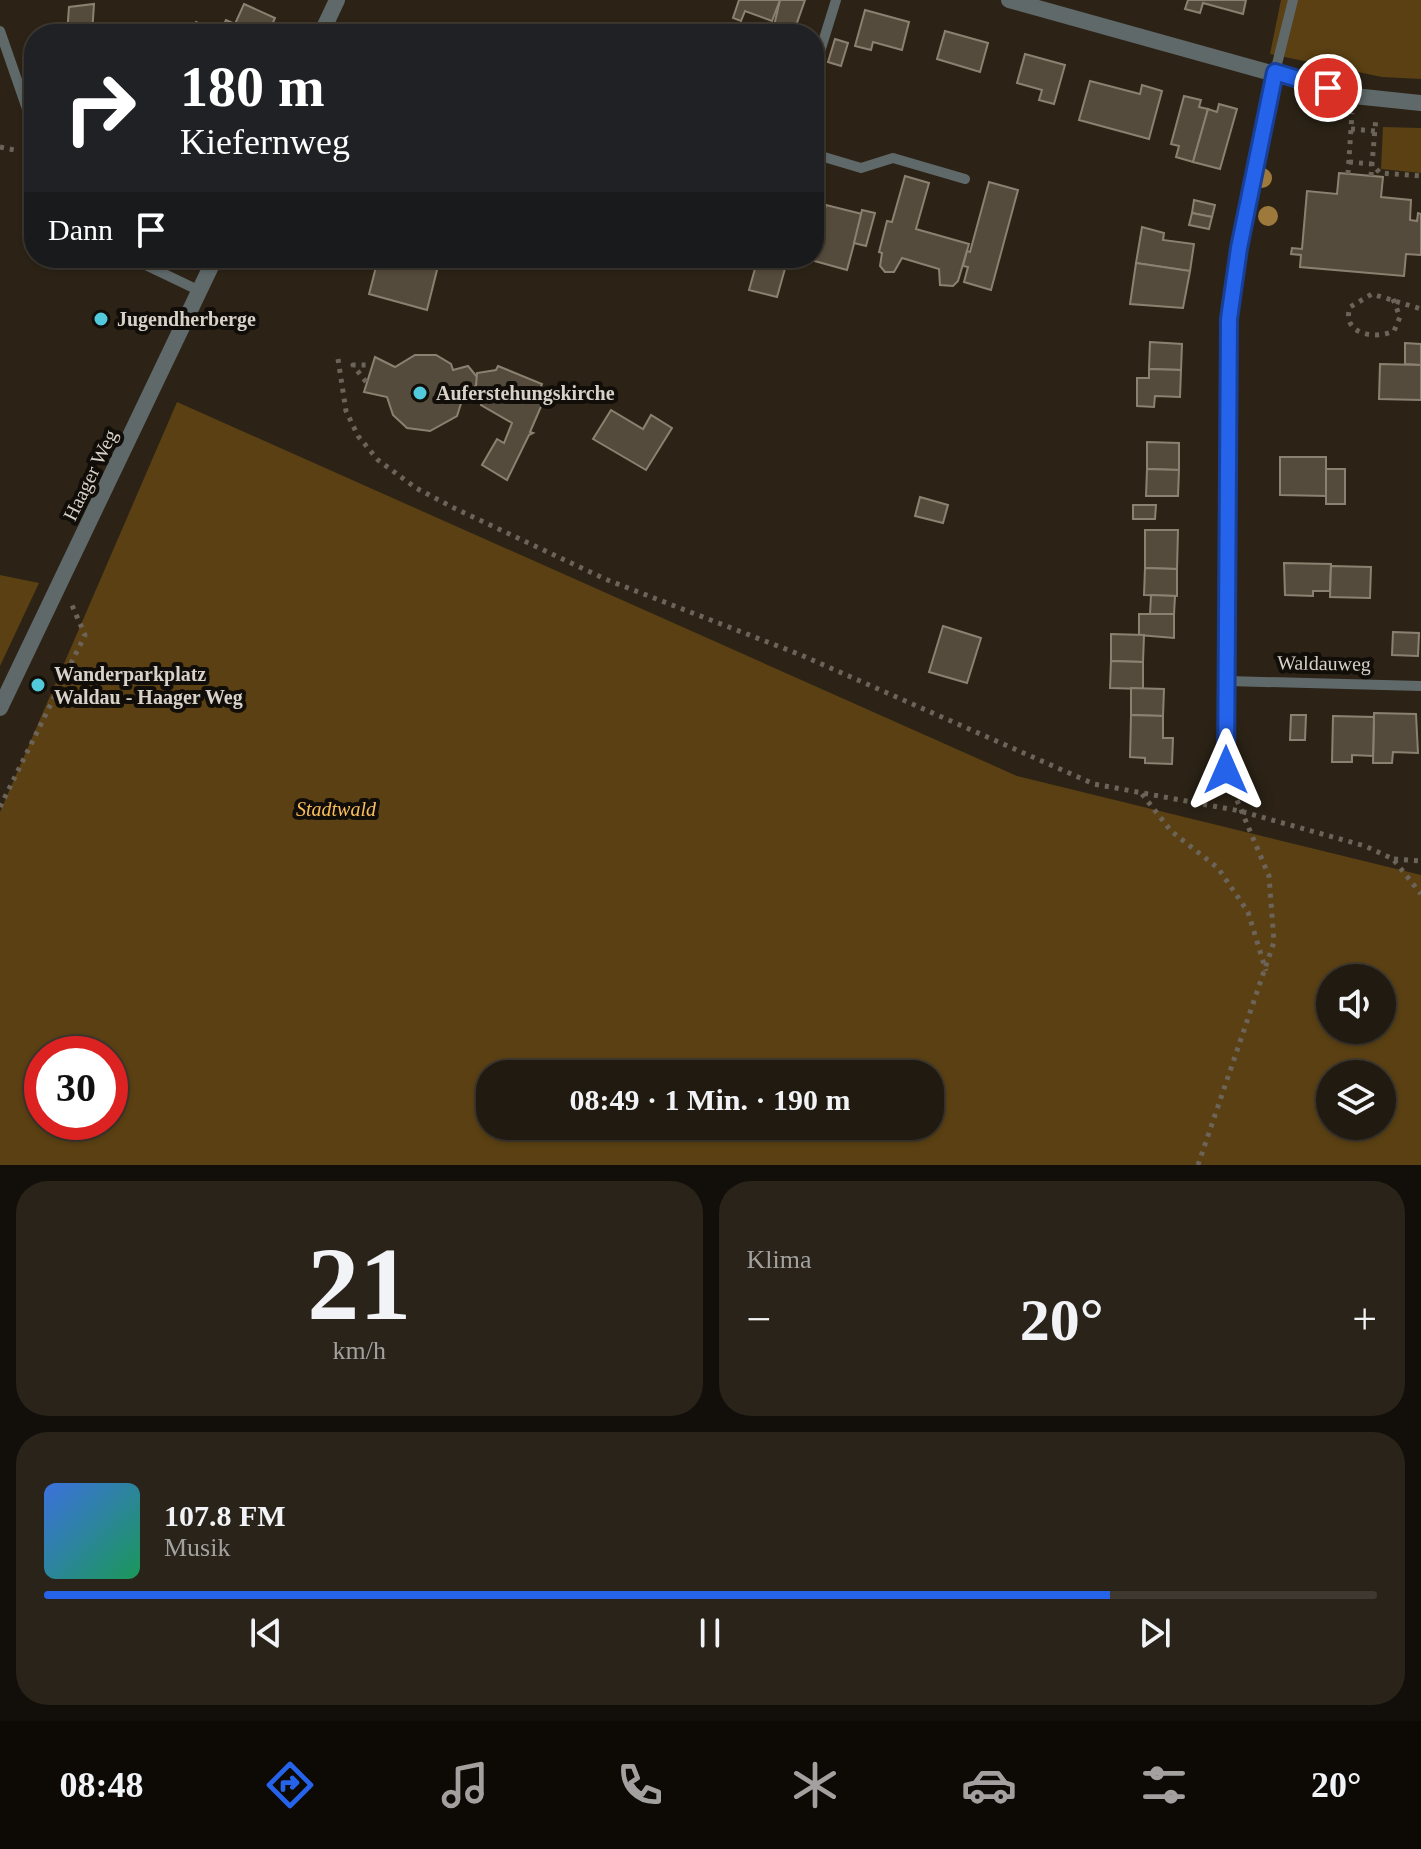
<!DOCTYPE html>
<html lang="de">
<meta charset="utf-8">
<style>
body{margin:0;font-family:"Times New Roman",serif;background:#292319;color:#f1f3f6;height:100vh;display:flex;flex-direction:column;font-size:30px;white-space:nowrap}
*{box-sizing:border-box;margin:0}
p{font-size:26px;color:#a2a19f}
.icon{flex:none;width:44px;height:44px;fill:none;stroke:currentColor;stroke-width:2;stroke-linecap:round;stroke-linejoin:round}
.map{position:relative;height:1165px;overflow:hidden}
.drawer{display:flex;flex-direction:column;gap:16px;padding:16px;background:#120e09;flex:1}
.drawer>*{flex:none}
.top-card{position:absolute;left:24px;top:24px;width:800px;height:244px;border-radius:32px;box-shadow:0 2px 6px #0004,0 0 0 2px #3e3830;background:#202124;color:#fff;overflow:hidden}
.fabs{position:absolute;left:1316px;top:964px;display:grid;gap:16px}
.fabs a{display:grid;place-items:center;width:80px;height:80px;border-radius:50%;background:#211a10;box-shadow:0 2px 6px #0004,0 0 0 2px #3e3830;font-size:40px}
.speed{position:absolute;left:24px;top:1036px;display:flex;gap:16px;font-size:40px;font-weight:700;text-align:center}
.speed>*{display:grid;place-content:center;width:104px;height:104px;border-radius:50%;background:#211a10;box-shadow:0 2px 6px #0004,0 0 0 2px #3e3830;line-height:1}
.speed .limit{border:12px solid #d22;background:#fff;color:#111}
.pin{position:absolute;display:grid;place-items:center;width:68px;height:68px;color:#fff;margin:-34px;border:4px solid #fff;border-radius:50%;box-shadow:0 2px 8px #0007}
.me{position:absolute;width:88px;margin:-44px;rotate:0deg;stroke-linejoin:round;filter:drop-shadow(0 0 6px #0008)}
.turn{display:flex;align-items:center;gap:28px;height:168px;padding:0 24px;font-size:36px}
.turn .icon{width:104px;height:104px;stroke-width:2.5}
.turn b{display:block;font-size:56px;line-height:68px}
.then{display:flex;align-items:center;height:76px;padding:0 24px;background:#0003;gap:16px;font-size:30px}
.big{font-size:60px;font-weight:800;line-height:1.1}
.drawer .tile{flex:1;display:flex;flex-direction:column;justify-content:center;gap:12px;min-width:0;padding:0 28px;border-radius:32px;background:#292319}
.drawer .dial{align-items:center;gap:0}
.dial b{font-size:104px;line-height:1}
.song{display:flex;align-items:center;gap:24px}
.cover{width:96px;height:96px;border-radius:12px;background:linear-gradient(135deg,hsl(220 70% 55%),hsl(150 70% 35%))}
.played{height:8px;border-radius:4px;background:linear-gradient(90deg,#2563eb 80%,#3e3830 80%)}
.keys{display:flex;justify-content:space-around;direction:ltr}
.heat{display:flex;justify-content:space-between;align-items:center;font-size:44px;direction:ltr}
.drawer .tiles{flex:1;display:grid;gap:16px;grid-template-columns:1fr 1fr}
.tile:last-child{grid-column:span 2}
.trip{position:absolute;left:476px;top:1060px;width:468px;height:80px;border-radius:32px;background:#211a10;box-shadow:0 2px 6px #0004,0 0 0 2px #3e3830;font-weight:800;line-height:80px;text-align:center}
.dock{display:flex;height:128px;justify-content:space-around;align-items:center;background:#0d0a06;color:#a2a19f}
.dock .icon{width:56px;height:56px}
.dock .on{color:#2563eb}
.dock b{font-size:36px;color:#f1f3f6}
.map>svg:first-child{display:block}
.green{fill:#5a4013;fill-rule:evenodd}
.building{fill:#554b3c;stroke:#8c8171;stroke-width:2}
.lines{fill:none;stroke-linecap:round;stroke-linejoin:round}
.path{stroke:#6c6458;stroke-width:5;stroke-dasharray:4 6;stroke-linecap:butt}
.service{stroke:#5f696a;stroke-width:10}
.minor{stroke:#5f696a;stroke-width:16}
.tertiary{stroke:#5f696a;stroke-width:16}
.tree{fill:#9e793c}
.route-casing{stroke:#184099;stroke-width:20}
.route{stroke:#2563eb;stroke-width:14}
.poi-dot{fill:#53cadc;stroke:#110d08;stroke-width:3}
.labels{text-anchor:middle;stroke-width:8;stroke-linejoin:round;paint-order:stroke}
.poi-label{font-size:20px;font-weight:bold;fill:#d7d1c8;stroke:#110d08;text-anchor:start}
.street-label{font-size:20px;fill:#d7d1c8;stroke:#110d08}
.park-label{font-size:20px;font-style:italic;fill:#fbbf5b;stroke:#110d08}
</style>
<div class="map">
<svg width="1421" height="1165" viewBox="0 0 1421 1165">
<rect width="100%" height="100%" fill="#2c2316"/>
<g class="green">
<polygon points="1281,0 1421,0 1421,79 1382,77 1270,54"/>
<polygon points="1383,127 1421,128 1421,173 1381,169"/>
<path d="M177,402L1017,776L1421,875V1165H0V812ZM1382,978V1030H1330V978ZM42,1054H110V1122H42ZM930,1074V1126H490V1074ZM1382,1074V1126H1330V1074Z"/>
<polygon points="0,575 39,583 0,666"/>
</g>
<g class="building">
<polygon points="739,0 780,0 772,21 745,11 741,21 733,18"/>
<polygon points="780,0 805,0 793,34 773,30"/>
<polygon points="1188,0 1246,0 1243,14 1203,3 1200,13 1185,9"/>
<polygon points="94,4 92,34 67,34 69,7"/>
<polygon points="244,4 275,18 268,34 245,34 236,30 235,34 220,33 226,20 235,24"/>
<polygon points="865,10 909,22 902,50 873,42 871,50 855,46"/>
<polygon points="196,22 220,33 223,34 191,34"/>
<polygon points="102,25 145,28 145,34 101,34"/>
<polygon points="945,31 988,43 980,72 937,59"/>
<polygon points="835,39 848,43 841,66 828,62"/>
<polygon points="1025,54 1065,65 1054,104 1039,100 1042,90 1017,83"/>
<polygon points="1090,81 1140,94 1142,85 1162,91 1149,139 1079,120"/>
<polygon points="1184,96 1201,100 1199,107 1208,109 1193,162 1176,157 1179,146 1171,144"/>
<polygon points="1219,104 1237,109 1220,169 1193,162 1208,109 1217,112"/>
<polygon points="1339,173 1383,177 1381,197 1411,200 1410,220 1417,221 1418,213 1421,214 1421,255 1406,254 1404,276 1300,267 1301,255 1291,254 1292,248 1302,249 1307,191 1337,194"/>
<polygon points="905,176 929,183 916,229 969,244 958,281 953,286 940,285 939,269 902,258 894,272 885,272 880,266 882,253 879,252 887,221 892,222"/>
<polygon points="989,182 1018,190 991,290 964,282 968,267 963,266 967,251 970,252"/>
<polygon points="1194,200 1215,205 1212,217 1192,213"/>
<polygon points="826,205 862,214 847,270 811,260"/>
<polygon points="862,210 875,213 866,246 854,243"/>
<polygon points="1192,213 1212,217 1209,229 1189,225"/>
<polygon points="1142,227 1164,233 1163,240 1194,244 1190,271 1136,263"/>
<polygon points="406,258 440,258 427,310 369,294 377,263 404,269"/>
<polygon points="758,258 788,258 777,297 749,290"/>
<polygon points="1136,263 1190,271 1183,308 1130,304"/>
<polygon points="1150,342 1182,344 1181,370 1149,369"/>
<polygon points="1405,343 1421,344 1421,365 1405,364"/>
<polygon points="415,355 436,355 451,364 453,370 468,366 478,378 474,390 464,394 457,416 430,431 407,428 393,415 387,397 364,392 375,357 395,367"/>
<polygon points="1380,364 1421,365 1421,400 1379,399"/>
<polygon points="498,366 542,384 535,400 543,402 530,432 533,433 529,435 507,480 482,465 497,439 504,443 512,423 481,405 486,392 476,387 477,373 496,370"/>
<polygon points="1149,369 1181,370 1180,397 1155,396 1154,407 1137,406 1137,378 1149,378"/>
<polygon points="611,410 643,429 651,415 672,428 646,470 593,439"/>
<polygon points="1147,442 1179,443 1179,470 1147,469"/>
<polygon points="1280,457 1326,457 1326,496 1280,495"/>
<polygon points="1147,469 1179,470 1178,496 1146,496"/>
<rect x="1326" y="469" width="19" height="35"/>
<polygon points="920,497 948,505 943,523 915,516"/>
<polygon points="1133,505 1156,505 1155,519 1133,519"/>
<polygon points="1145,530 1178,530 1177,569 1145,568"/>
<polygon points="1284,563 1331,564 1330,591 1313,591 1313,596 1285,595"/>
<polygon points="1331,566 1371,567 1370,598 1330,597"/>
<polygon points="1145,568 1177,569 1177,596 1144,595"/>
<polygon points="1151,595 1175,596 1174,614 1150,614"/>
<polygon points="1139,614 1174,614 1174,638 1139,635"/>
<polygon points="943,626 981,638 967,683 929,672"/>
<polygon points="1393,632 1419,633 1418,656 1392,655"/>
<polygon points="1111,634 1144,635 1143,662 1111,661"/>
<polygon points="1111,661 1143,662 1143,689 1110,688"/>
<polygon points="1131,688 1164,689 1163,716 1131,715"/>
<polygon points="1374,713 1416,714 1418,753 1393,752 1392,763 1373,763"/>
<polygon points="1131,715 1163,716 1163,738 1173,738 1172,764 1145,763 1145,758 1130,757"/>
<polygon points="1291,715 1306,715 1305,740 1290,740"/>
<polygon points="1333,716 1374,717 1373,756 1352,755 1352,762 1332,762"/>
</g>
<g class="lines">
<g class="path">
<polyline points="1351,129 1375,131"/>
<polyline points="0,147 19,151"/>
<polyline points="1349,162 1372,164 1380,173 1421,176"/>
<polyline points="1348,174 1352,113"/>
<polyline points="1371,176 1376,117"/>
<path d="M1393,299L1400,317L1394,331C1375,340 1341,334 1350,307L1372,294L1421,309"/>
<polyline points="338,359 346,411 358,436 378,460 416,488 456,509 605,579 801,655 1094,784 1240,811 1365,846 1393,859 1421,894"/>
<polyline points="366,382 353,365 371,365"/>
<polyline points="1142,794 1171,831 1218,868 1248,912 1266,971"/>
<polyline points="0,807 85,635 71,603"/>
<polyline points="1394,859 1421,861"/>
<polyline points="1198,1165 1274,942 1269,876 1231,786"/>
</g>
<g class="service">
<polyline points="0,31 34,129"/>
<polyline points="814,71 836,0"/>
<polyline points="1275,72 1293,0"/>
<polyline points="814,154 861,168 893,158 965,179"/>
<polyline points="131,258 200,291"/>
<polyline points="1227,681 1421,686"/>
</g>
<g class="minor">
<polyline points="1009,0 1354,96 1421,103"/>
<polyline points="1226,770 1229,319 1239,248 1275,72"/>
</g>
<g class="tertiary">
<polyline points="321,34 337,0"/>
<polyline points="0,708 215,258"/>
</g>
</g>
<g class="tree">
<circle cx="1262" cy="178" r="10"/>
<circle cx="1268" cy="216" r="10"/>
</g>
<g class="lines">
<g class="route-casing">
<polyline id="route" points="1226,770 1229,319 1239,248 1275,72 1328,88"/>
</g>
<use href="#route" class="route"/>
</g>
<g class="poi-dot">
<circle cx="101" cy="319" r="8"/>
<circle cx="420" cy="393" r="8"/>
<circle cx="38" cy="685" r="8"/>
</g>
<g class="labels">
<g class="poi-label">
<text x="117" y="326">Jugendherberge</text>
<text x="436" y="400">Auferstehungskirche</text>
<text x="54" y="681">Wanderparkplatz<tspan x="54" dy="23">Waldau - Haager Weg</tspan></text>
</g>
<g class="street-label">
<text transform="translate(90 475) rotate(-64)" y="7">Haager Weg</text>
<text transform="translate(1324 663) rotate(1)" y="7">Waldauweg</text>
</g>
<g class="park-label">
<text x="336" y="816">Stadtwald</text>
</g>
</g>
</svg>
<div class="fabs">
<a><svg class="icon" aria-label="sound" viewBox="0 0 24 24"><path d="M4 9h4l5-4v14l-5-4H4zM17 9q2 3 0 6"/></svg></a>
<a><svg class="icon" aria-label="layers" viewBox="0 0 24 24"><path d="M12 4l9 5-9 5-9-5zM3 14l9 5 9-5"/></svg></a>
</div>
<div class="speed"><div class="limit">30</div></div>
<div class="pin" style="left:1328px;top:88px;background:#d93025"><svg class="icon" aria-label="arrive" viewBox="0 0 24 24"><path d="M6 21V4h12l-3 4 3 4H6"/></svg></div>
<svg class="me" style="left:1226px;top:770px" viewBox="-20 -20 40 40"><path d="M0-17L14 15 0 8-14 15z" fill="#2563eb" stroke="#fff" stroke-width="4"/></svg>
<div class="trip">08:49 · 1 Min. · 190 m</div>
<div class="top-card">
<div class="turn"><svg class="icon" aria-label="right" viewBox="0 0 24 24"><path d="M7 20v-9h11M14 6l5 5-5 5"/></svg><div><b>180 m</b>Kiefernweg</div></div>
<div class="then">Dann<svg class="icon" aria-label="arrive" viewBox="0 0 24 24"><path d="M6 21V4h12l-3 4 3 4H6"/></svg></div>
</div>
</div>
<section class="drawer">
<div class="tiles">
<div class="tile dial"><b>21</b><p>km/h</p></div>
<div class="tile"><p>Klima</p>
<div class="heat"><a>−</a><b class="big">20°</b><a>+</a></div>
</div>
<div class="tile">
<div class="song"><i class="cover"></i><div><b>107.8 FM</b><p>Musik</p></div></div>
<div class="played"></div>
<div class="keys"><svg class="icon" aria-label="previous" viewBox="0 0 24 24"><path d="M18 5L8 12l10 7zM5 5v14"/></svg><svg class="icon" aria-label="pause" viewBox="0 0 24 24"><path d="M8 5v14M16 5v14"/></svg><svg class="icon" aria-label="next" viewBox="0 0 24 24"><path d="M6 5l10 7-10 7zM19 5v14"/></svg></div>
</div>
</div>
</section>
<nav class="dock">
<b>08:48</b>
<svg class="icon on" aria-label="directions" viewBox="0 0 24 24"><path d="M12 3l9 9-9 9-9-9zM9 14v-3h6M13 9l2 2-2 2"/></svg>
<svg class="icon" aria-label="music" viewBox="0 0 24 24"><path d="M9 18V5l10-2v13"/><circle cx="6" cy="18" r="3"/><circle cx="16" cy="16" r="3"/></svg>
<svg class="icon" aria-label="phone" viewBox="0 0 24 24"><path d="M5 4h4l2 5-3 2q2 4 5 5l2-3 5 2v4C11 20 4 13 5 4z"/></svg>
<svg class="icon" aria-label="climate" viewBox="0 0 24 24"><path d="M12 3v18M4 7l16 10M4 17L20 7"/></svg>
<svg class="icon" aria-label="car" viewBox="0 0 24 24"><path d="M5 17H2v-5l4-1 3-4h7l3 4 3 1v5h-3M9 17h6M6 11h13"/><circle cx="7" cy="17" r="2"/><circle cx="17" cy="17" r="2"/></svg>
<svg class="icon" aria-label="filters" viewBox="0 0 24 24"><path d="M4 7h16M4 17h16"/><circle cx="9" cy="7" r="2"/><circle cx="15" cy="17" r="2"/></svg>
<b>20°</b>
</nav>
